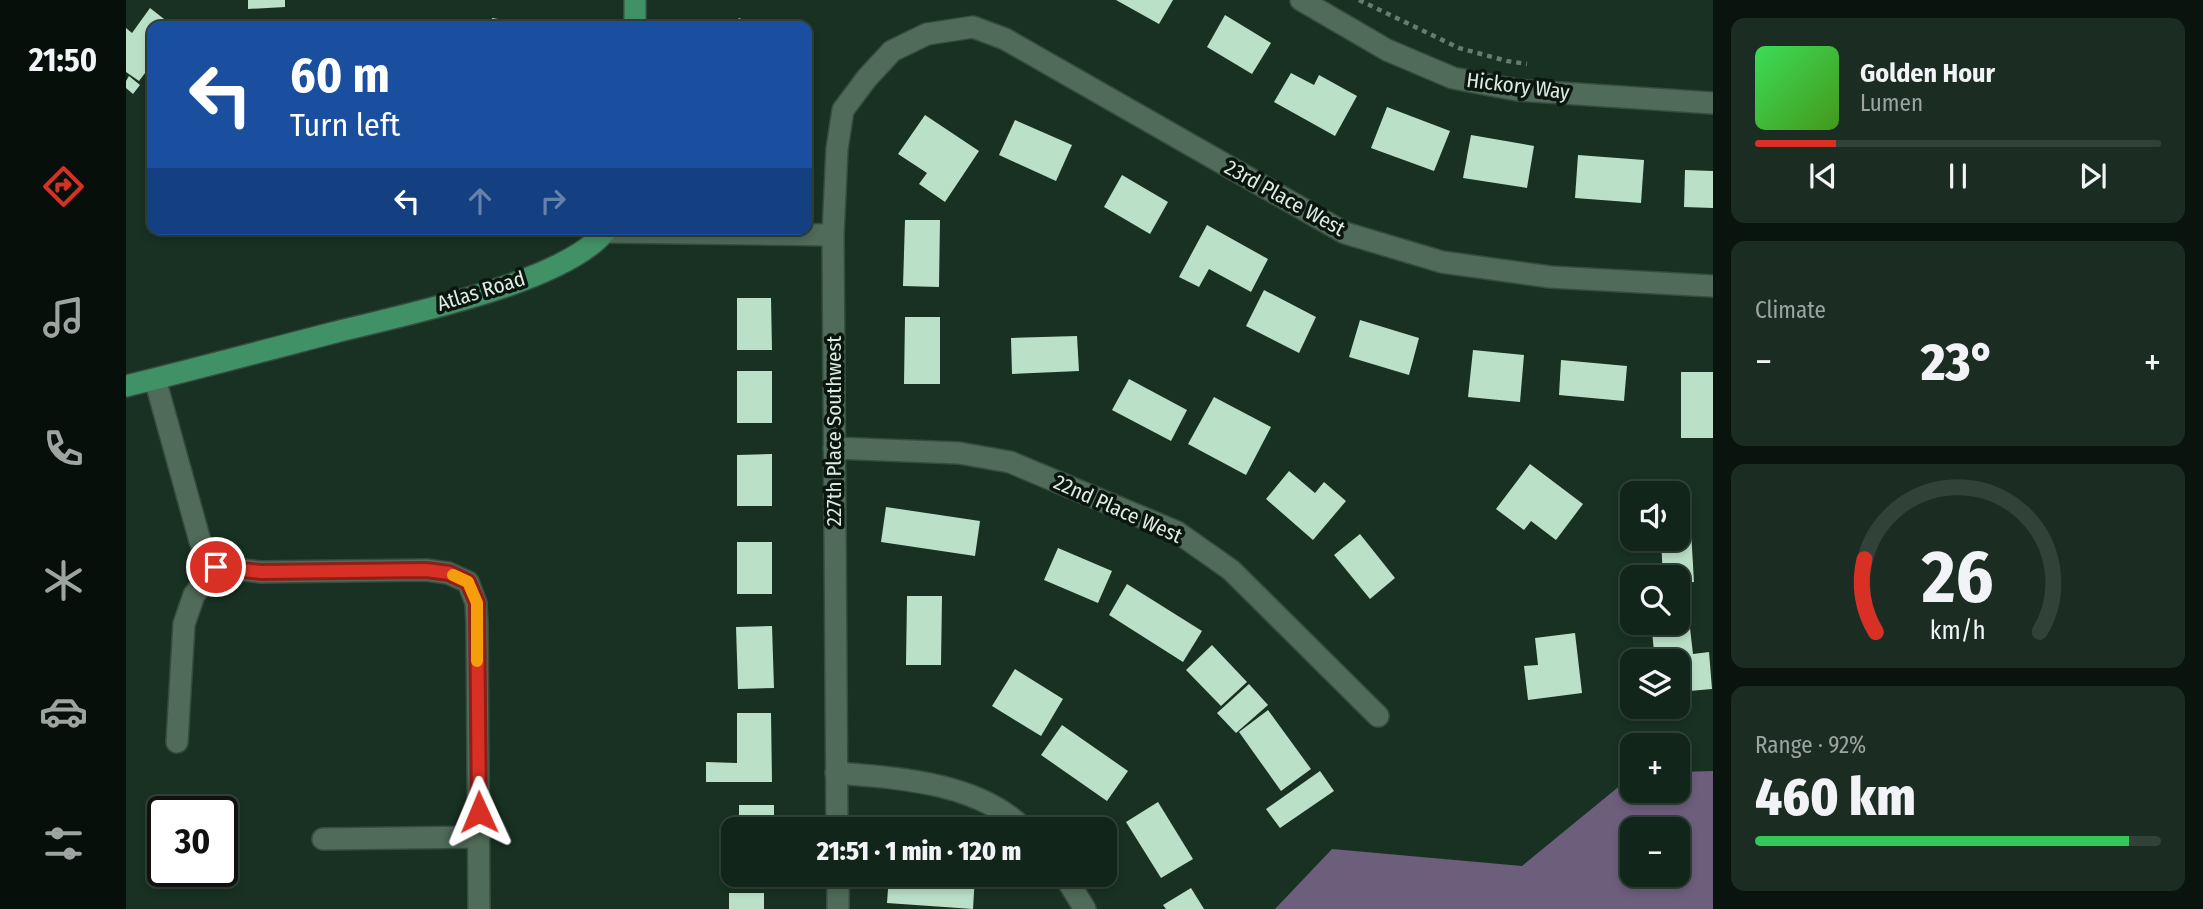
<!DOCTYPE html>
<meta charset="utf-8">
<style>
body{margin:0;font-family:"Fira Sans Condensed",sans-serif;background:#1b2d23;color:#f1f3f6;height:100vh;display:flex;flex-direction:column;font-size:26px;white-space:nowrap}
*{box-sizing:border-box;margin:0}
p{font-size:23px;color:#9ca5a2}
.icon{flex:none;width:38px;height:38px;fill:none;stroke:currentColor;stroke-width:2;stroke-linecap:round;stroke-linejoin:round}
.map{position:relative;flex:1;overflow:hidden}
.sheet{display:flex;flex-direction:column;gap:18px;padding:18px;background:#0a140e;width:490px}
.sheet>*{flex:none}
.banner{position:absolute;left:21px;top:21px;width:665px;height:214px;border-radius:14px;box-shadow:0 4px 10px #0003,0 0 0 2px #314239;background:#1a4fa0;color:#fff;overflow:hidden}
.controls{position:absolute;left:1494px;top:481px;display:grid;gap:14px}
.controls a{display:grid;place-items:center;width:70px;height:70px;border-radius:14px;background:#12251a;box-shadow:0 4px 10px #0003,0 0 0 2px #314239;font-size:35px}
.speed{position:absolute;left:21px;top:796px;display:flex;gap:14px;font-size:35px;font-weight:700;text-align:center}
.speed>*{display:grid;place-content:center;width:91px;height:91px;border-radius:50%;background:#12251a;box-shadow:0 4px 10px #0003,0 0 0 2px #314239;line-height:1}
.speed .limit{border:4px solid #111;border-radius:10px;background:#fff;color:#111}
.pin{position:absolute;display:grid;place-items:center;width:60px;height:60px;color:#fff;margin:-30px;border:4px solid #fff;border-radius:50%;box-shadow:0 2px 7px #0007}
.me{position:absolute;width:77px;margin:-38px;rotate:359deg;stroke-linejoin:round;filter:drop-shadow(0 0 5px #0008)}
.turn{display:flex;align-items:center;gap:24px;height:147px;padding:0 28px;font-size:32px}
.turn .icon{width:91px;height:91px;stroke-width:2.5}
.turn b{display:block;font-size:49px;line-height:60px}
.lanes{display:flex;align-items:center;height:66px;padding:0 28px;background:#0003;justify-content:center;gap:35px;direction:ltr}
.lanes .off{opacity:.35}
.big{font-size:52px;font-weight:800;line-height:1.1}
.sheet .card{flex:1;display:flex;flex-direction:column;justify-content:center;gap:10px;min-width:0;padding:0 24px;border-radius:14px;background:#1b2d23}
.sheet .dial{align-items:center;gap:0}
.dial svg{height:182px;overflow:visible;fill:none;stroke:#314239;stroke-width:7;stroke-linecap:round;text-anchor:middle}
.dial text{fill:#f1f3f6;stroke:none}
.song{display:flex;align-items:center;gap:21px}
.cover{width:84px;height:84px;border-radius:10px;background:linear-gradient(135deg,hsl(130 70% 55%),hsl(100 70% 35%))}
.played{height:7px;border-radius:4px;background:linear-gradient(90deg,#d93025 20%,#314239 20%)}
.keys{display:flex;justify-content:space-around;direction:ltr}
.heat{display:flex;justify-content:space-between;align-items:center;font-size:38px;direction:ltr}
.charge{height:10px;border-radius:5px;background:linear-gradient(90deg,#34c759 92%,#314239 0)}
.trip{position:absolute;left:595px;top:817px;width:396px;height:70px;border-radius:14px;background:#12251a;box-shadow:0 4px 10px #0003,0 0 0 2px #314239;font-weight:800;line-height:70px;text-align:center}
main{display:flex;flex:1;min-height:0}
.menu{display:flex;flex-direction:column;width:126px;justify-content:space-around;align-items:center;background:#070f0a;color:#9ca5a2}
.menu .icon{width:49px;height:49px}
.menu .current{color:#d93025}
.menu b{font-size:32px;color:#f1f3f6}
.map>svg:first-child{display:block}
.forest{fill:#6d5e7c;fill-rule:evenodd}
.building{fill:#bbe0c8}
.lines{fill:none;stroke-linecap:round;stroke-linejoin:round}
.minor-casing{stroke:#364c3f;stroke-width:24}
.major-casing{stroke:#364c3f;stroke-width:24}
.path{stroke:#677c6f;stroke-width:4.5;stroke-dasharray:5 5;stroke-linecap:butt}
.minor{stroke:#506b59;stroke-width:21}
.major{stroke:#419166;stroke-width:21}
.route-casing{stroke:#8d1f18;stroke-width:18}
.route{stroke:#d93025;stroke-width:12}
.slow{stroke:#f59e0b;stroke-width:12}
.labels{text-anchor:middle;stroke-width:7;stroke-linejoin:round;paint-order:stroke}
.street-label{font-size:21px;fill:#ddece2;stroke:#0b1610}
</style>
<main>
<nav class="menu">
<b>21:50</b>
<svg class="icon current" aria-label="directions" viewBox="0 0 24 24"><path d="M12 3l9 9-9 9-9-9zM9 14v-3h6M13 9l2 2-2 2"/></svg>
<svg class="icon" aria-label="music" viewBox="0 0 24 24"><path d="M9 18V5l10-2v13"/><circle cx="6" cy="18" r="3"/><circle cx="16" cy="16" r="3"/></svg>
<svg class="icon" aria-label="phone" viewBox="0 0 24 24"><path d="M5 4h4l2 5-3 2q2 4 5 5l2-3 5 2v4C11 20 4 13 5 4z"/></svg>
<svg class="icon" aria-label="climate" viewBox="0 0 24 24"><path d="M12 3v18M4 7l16 10M4 17L20 7"/></svg>
<svg class="icon" aria-label="car" viewBox="0 0 24 24"><path d="M5 17H2v-5l4-1 3-4h7l3 4 3 1v5h-3M9 17h6M6 11h13"/><circle cx="7" cy="17" r="2"/><circle cx="17" cy="17" r="2"/></svg>
<svg class="icon" aria-label="filters" viewBox="0 0 24 24"><path d="M4 7h16M4 17h16"/><circle cx="9" cy="7" r="2"/><circle cx="15" cy="17" r="2"/></svg>
</nav>
<div class="map">
<svg width="1587" height="909" viewBox="0 0 1587 909">
<rect width="100%" height="100%" fill="#183122"/>
<path class="forest" d="M1587,771V909H1149L1206,849L1396,866L1507,775V791H1552V772ZM1507,830H1552V875H1507Z"/>
<g class="building">
<polygon points="122,0 159,0 159,7 122,9"/>
<polygon points="990,0 1047,0 1033,24"/>
<polygon points="24,8 47,26 26,26 26,64 13,81 0,72 0,28 6,33"/>
<polygon points="1099,15 1145,43 1126,74 1081,47"/>
<polygon points="366,18 408,25 408,26 365,26"/>
<polygon points="613,18 628,26 609,26"/>
<polygon points="1165,73 1188,85 1193,75 1231,96 1209,136 1148,102"/>
<polygon points="3,76 14,85 7,94 0,88 0,81"/>
<polygon points="1261,107 1324,131 1308,171 1245,148"/>
<polygon points="799,115 853,151 819,202 793,184 801,173 772,154"/>
<polygon points="889,120 946,145 930,181 873,155"/>
<polygon points="1345,135 1408,146 1401,188 1337,178"/>
<polygon points="1452,155 1518,160 1515,203 1449,198"/>
<polygon points="1559,170 1587,171 1587,208 1558,207"/>
<polygon points="996,175 1042,202 1024,234 978,207"/>
<polygon points="779,220 814,220 813,287 777,286"/>
<polygon points="1081,225 1142,259 1125,292 1083,269 1073,287 1053,277"/>
<polygon points="1138,290 1190,317 1173,353 1120,326"/>
<polygon points="611,298 645,298 646,350 611,350"/>
<polygon points="779,317 814,317 814,384 778,384"/>
<polygon points="1234,320 1293,338 1283,375 1223,357"/>
<polygon points="951,336 953,371 886,374 885,338"/>
<polygon points="1347,350 1398,355 1394,402 1342,397"/>
<polygon points="1435,360 1501,366 1498,401 1433,395"/>
<rect x="611" y="371" width="35" height="52"/>
<rect x="1555" y="372" width="32" height="66"/>
<polygon points="1003,379 1061,410 1045,441 986,410"/>
<polygon points="1088,397 1145,427 1120,475 1062,444"/>
<polygon points="646,454 646,506 611,506 611,455"/>
<polygon points="1404,464 1457,504 1430,540 1405,521 1398,530 1370,509"/>
<polygon points="1163,471 1189,493 1198,482 1220,501 1187,540 1140,499"/>
<polygon points="1552,496 1563,496 1568,582 1552,583 1552,578 1537,578 1535,539 1552,539"/>
<polygon points="760,507 854,521 849,556 755,542"/>
<polygon points="1234,534 1269,578 1244,599 1208,555"/>
<rect x="611" y="542" width="35" height="52"/>
<polygon points="932,548 986,571 972,603 918,580"/>
<polygon points="1001,584 1076,631 1057,662 983,615"/>
<polygon points="781,596 816,596 815,665 780,665"/>
<polygon points="646,626 648,688 612,689 610,627"/>
<polygon points="1564,628 1567,654 1583,652 1586,689 1552,692 1552,662 1529,662 1526,631"/>
<polygon points="1449,633 1456,693 1402,700 1398,666 1412,665 1409,638"/>
<polygon points="1086,645 1121,682 1095,706 1060,670"/>
<polygon points="889,669 937,699 915,736 866,706"/>
<polygon points="1123,684 1142,705 1110,733 1091,713"/>
<polygon points="1142,710 1185,769 1155,791 1113,732"/>
<polygon points="611,713 645,713 646,782 580,782 580,762 611,763"/>
<polygon points="936,725 1002,771 981,801 915,755"/>
<polygon points="1194,771 1208,791 1154,828 1140,809"/>
<polygon points="1032,802 1067,859 1035,878 1000,822"/>
<rect x="613" y="805" width="35" height="25"/>
<polygon points="763,875 849,875 847,909 761,903"/>
<polygon points="1065,888 1078,909 1040,909 1037,905"/>
<rect x="603" y="893" width="35" height="16"/>
</g>
<g class="lines">
<g class="minor-casing">
<g id="minor">
<polyline points="1175,0 1261,50 1327,78 1391,90 1587,103"/>
<polyline points="480,232 707,235"/>
<polyline points="29,379 74,541 81,555 90,567"/>
<polyline points="708,448 833,453 884,462 1051,532 1105,570 1252,716"/>
<polyline points="90,567 135,572 300,570 322,573 342,582 350,603 351,625 353,909"/>
<polyline points="51,742 58,624 68,595 90,567"/>
<path d="M710,773C771,778 853,782 899,830"/>
<polyline points="711,830 707,235 711,149 717,110 741,78 766,51 801,34 847,27 879,39 1219,233 1316,262 1424,277 1587,286"/>
<polyline points="197,839 353,837"/>
<polyline points="712,875 712,909"/>
<polyline points="938,875 959,909"/>
</g>
</g>
<g class="major-casing">
<g id="major">
<polyline points="509,26 509,0"/>
<path d="M0,386C69,369 137,351 206,333C272,316 442,283 481,229"/>
</g>
</g>
<polyline class="path" points="1233,0 1333,48 1381,61 1401,64"/>
<use href="#minor" class="minor"/>
<use href="#major" class="major"/>
</g>
<g class="lines">
<g class="route-casing">
<polyline id="route" points="90,567 135,572 300,570 323,573 342,582 351,603 353,812"/>
</g>
<use href="#route" class="route"/>
<polyline class="slow" points="327,575 342,582 351,603 351,661"/>
</g>
<g class="labels">
<g class="street-label">
<text transform="translate(1392 86) rotate(7)" y="7">Hickory Way</text>
<text transform="translate(1159 198) rotate(29)" y="7">23rd Place West</text>
<text transform="translate(355 291) rotate(-17)" y="7">Atlas Road</text>
<text transform="translate(708 431) rotate(-90)" y="7">227th Place Southwest</text>
<text transform="translate(992 509) rotate(24)" y="7">22nd Place West</text>
</g>
</g>
</svg>
<div class="controls">
<a><svg class="icon" aria-label="sound" viewBox="0 0 24 24"><path d="M4 9h4l5-4v14l-5-4H4zM17 9q2 3 0 6"/></svg></a>
<a><svg class="icon" aria-label="search" viewBox="0 0 24 24"><circle cx="10" cy="10" r="6"/><path d="M15 15l6 6"/></svg></a>
<a><svg class="icon" aria-label="layers" viewBox="0 0 24 24"><path d="M12 4l9 5-9 5-9-5zM3 14l9 5 9-5"/></svg></a>
<a>+</a>
<a>−</a>
</div>
<div class="speed"><div class="limit">30</div></div>
<div class="pin" style="left:90px;top:567px;background:#d93025"><svg class="icon" aria-label="arrive" viewBox="0 0 24 24"><path d="M6 21V4h12l-3 4 3 4H6"/></svg></div>
<svg class="me" style="left:353px;top:812px" viewBox="-20 -20 40 40"><path d="M0-17L14 15 0 8-14 15z" fill="#d93025" stroke="#fff" stroke-width="4"/></svg>
<div class="trip">21:51 · 1 min · 120 m</div>
<div class="banner">
<div class="turn"><svg class="icon" aria-label="left" viewBox="0 0 24 24"><path d="M17 20v-9H6M10 6l-5 5 5 5"/></svg><div><b>60 m</b>Turn left</div></div>
<div class="lanes"><svg class="icon" aria-label="left" viewBox="0 0 24 24"><path d="M17 20v-9H6M10 6l-5 5 5 5"/></svg><svg class="icon off" aria-label="ahead" viewBox="0 0 24 24"><path d="M12 20V5M6 11l6-6 6 6"/></svg><svg class="icon off" aria-label="right" viewBox="0 0 24 24"><path d="M7 20v-9h11M14 6l5 5-5 5"/></svg></div>
</div>
</div>
<section class="sheet">
<div class="card">
<div class="song"><i class="cover"></i><div><b>Golden Hour</b><p>Lumen</p></div></div>
<div class="played"></div>
<div class="keys"><svg class="icon" aria-label="previous" viewBox="0 0 24 24"><path d="M18 5L8 12l10 7zM5 5v14"/></svg><svg class="icon" aria-label="pause" viewBox="0 0 24 24"><path d="M8 5v14M16 5v14"/></svg><svg class="icon" aria-label="next" viewBox="0 0 24 24"><path d="M6 5l10 7-10 7zM19 5v14"/></svg></div>
</div>
<div class="card"><p>Climate</p>
<div class="heat"><a>−</a><b class="big">23°</b><a>+</a></div>
</div>
<div class="card dial"><svg viewBox="0 0 100 80">
<path d="M14 69A42 42 0 1 1 86 69"/>
<path d="M14 69A42 42 0 0 1 9 37" stroke="#d93025"/>
<text x="50" y="56" font-size="32" font-weight="700">26</text>
<text x="50" y="72" font-size="11">km/h</text>
</svg></div>
<div class="card"><p>Range · 92%</p><b class="big">460 km</b><div class="charge"></div></div>
</section>
</main>
